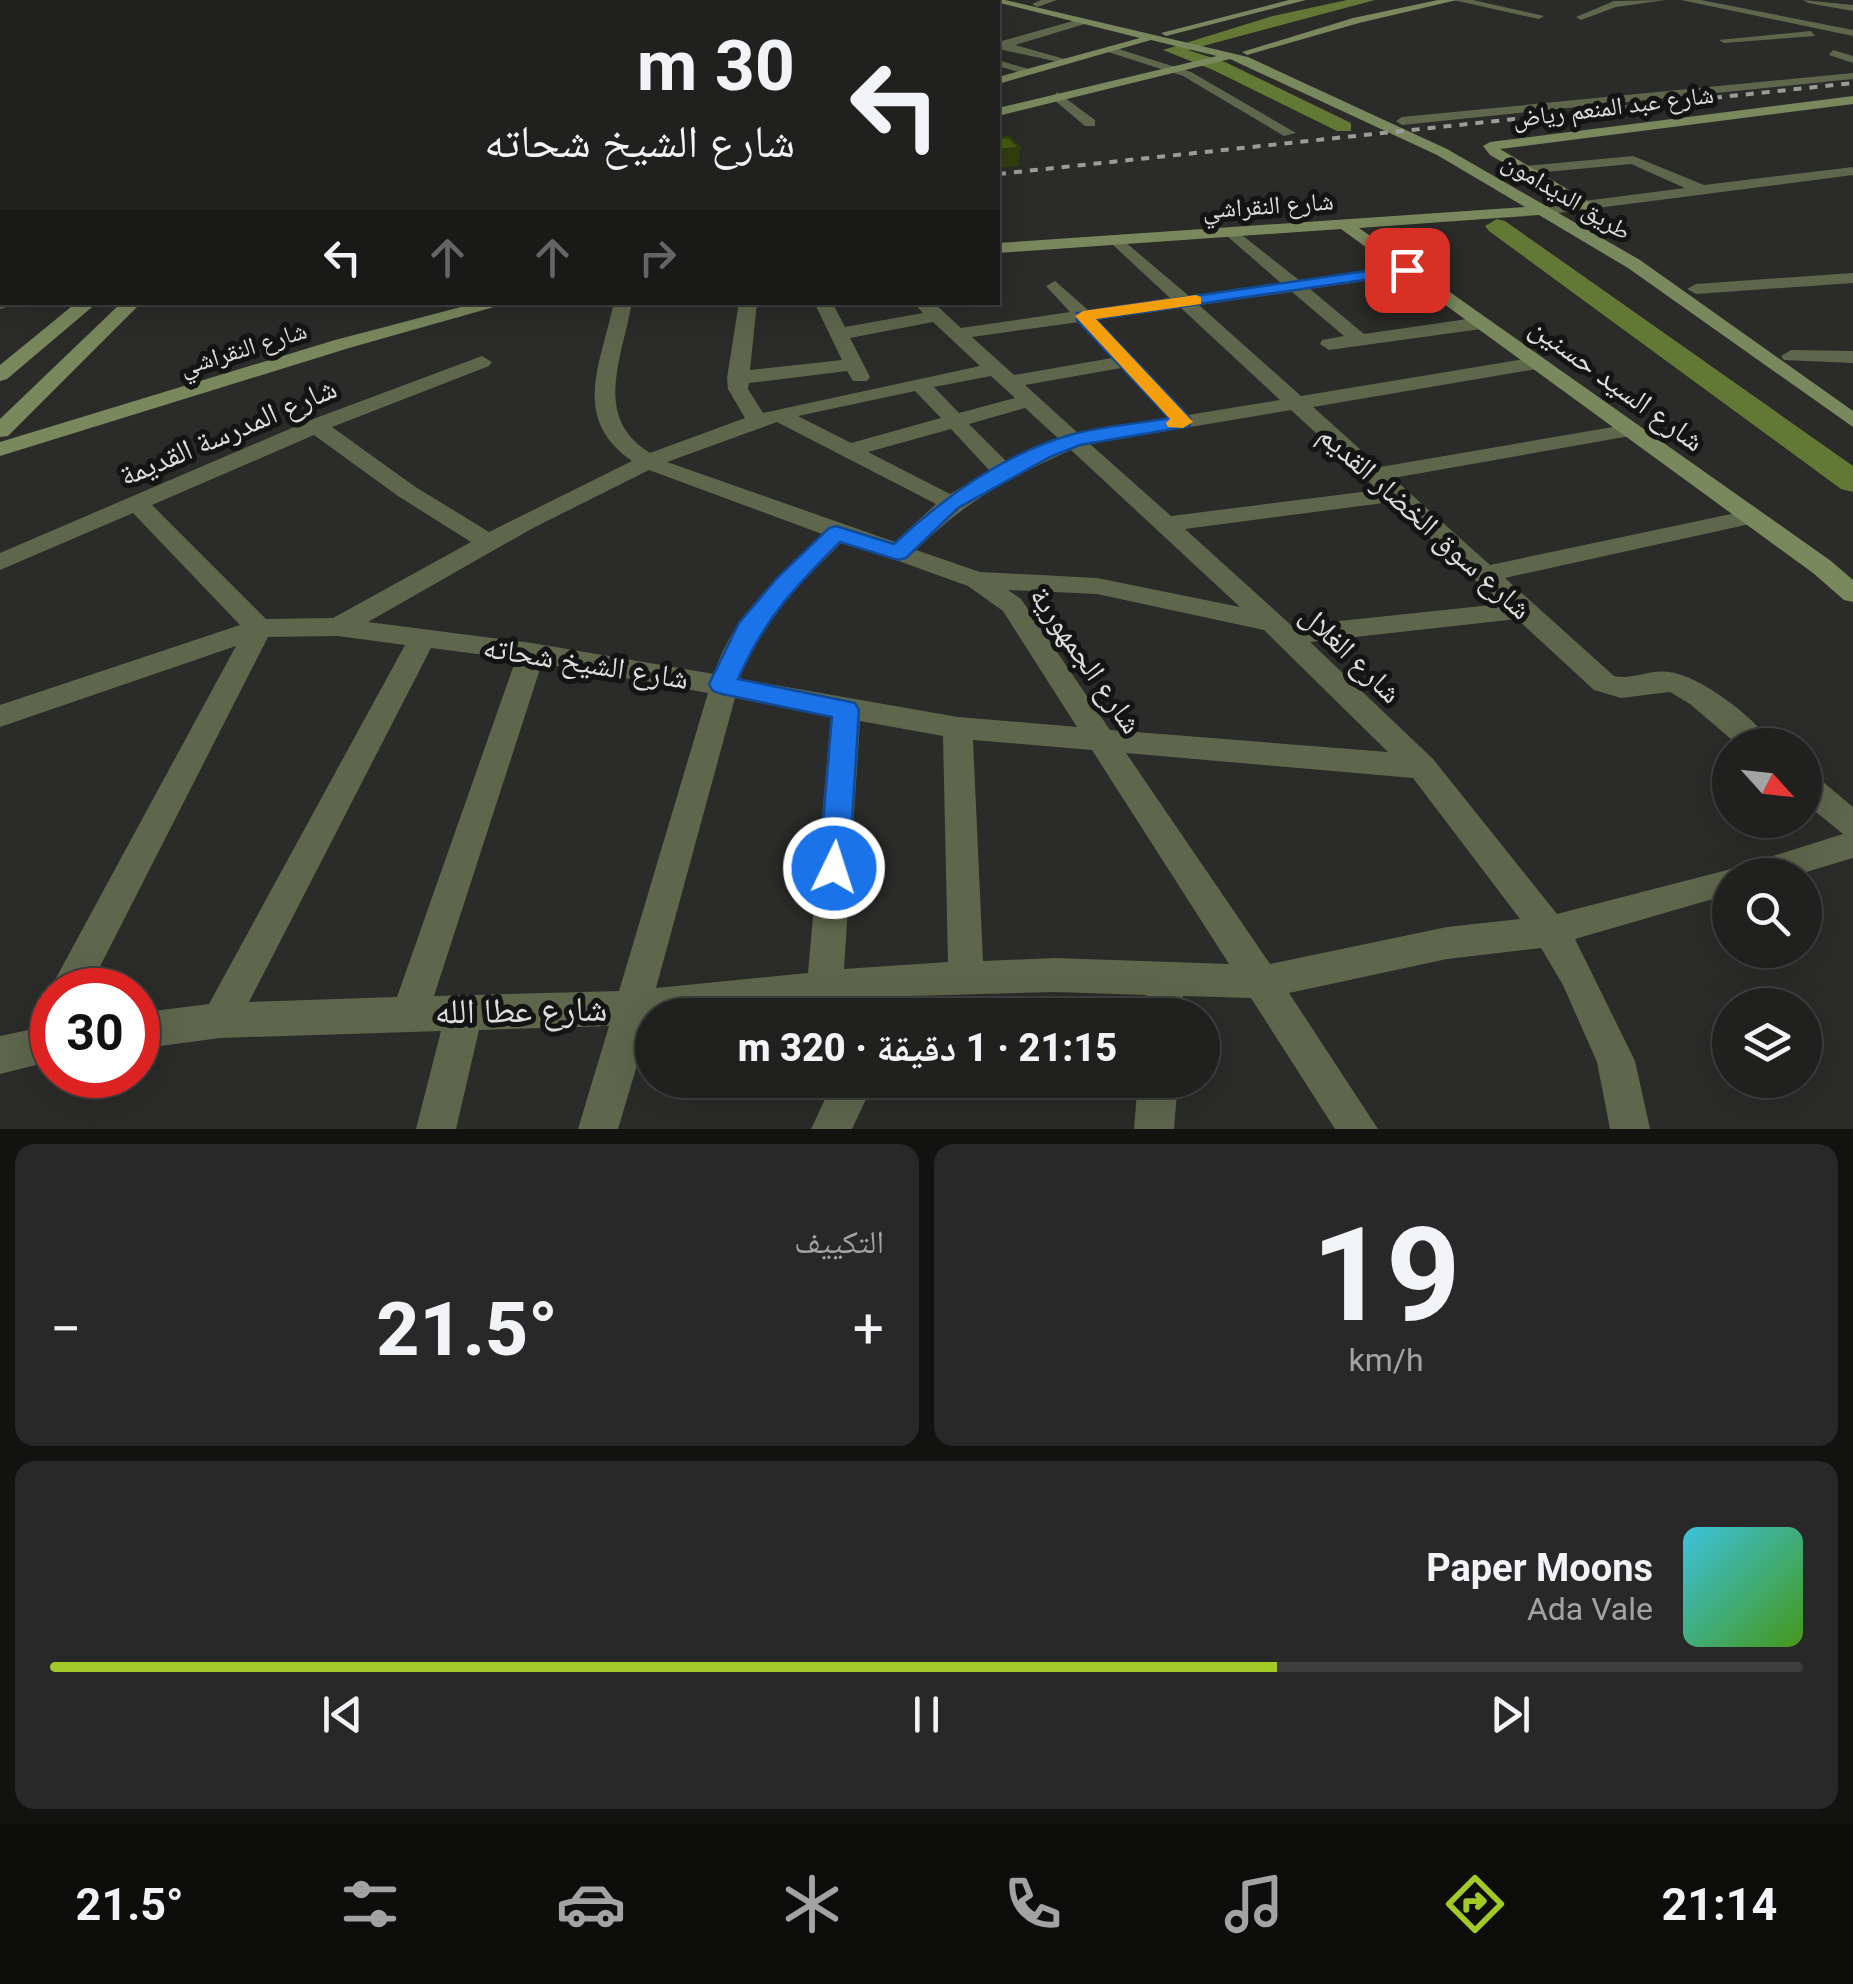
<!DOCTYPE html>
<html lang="ar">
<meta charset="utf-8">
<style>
body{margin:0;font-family:Roboto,"Noto Naskh Arabic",sans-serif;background:#282828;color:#f1f3f6;direction:rtl;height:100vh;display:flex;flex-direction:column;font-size:38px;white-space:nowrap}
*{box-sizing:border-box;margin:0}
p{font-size:32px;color:#a2a3a4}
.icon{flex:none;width:55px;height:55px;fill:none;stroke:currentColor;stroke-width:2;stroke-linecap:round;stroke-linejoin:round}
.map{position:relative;height:1129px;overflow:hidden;direction:ltr}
.details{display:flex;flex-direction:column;gap:15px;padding:15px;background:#121211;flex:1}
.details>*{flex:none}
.guide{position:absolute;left:0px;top:0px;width:1000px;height:305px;box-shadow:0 10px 40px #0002,0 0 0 2px #3d3e3d;direction:rtl;background:#20201f;color:#f1f3f6;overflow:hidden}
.needle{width:65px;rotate:117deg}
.fabs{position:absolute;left:1712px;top:728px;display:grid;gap:20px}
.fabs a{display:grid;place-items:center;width:110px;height:110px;border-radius:50%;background:#20201f;box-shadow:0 10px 40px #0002,0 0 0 2px #3d3e3d;font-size:50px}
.speed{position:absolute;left:30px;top:968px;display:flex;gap:20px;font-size:50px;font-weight:700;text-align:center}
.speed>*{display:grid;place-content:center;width:130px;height:130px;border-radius:50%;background:#20201f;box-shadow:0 10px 40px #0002,0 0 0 2px #3d3e3d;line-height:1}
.speed .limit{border:15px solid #d22;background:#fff;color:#111}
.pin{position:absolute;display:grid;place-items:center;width:85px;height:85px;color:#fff;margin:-42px;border-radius:20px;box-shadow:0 5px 15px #0006}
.me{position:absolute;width:110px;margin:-55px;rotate:4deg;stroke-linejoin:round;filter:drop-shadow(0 0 8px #0008)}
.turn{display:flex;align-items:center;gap:35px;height:210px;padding:0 40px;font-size:45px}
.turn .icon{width:130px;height:130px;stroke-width:2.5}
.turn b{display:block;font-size:70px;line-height:85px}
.lanes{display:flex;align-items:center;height:95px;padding:0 40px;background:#0003;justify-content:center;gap:50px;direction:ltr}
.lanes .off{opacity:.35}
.big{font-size:75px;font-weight:800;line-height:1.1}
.details .card{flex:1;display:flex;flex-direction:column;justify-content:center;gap:15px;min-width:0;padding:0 35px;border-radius:20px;background:#282828}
.details .dial{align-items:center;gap:0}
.dial b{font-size:130px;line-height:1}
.song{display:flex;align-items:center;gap:30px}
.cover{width:120px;height:120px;border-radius:15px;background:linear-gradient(135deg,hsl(190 70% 55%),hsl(100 70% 35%))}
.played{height:10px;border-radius:5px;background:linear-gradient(90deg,#a2c928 70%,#3d3e3d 70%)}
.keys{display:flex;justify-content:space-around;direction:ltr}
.heat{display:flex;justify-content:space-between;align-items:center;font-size:55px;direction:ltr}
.details .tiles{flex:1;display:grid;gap:15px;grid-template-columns:1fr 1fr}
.card:last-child{grid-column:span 2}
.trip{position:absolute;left:635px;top:998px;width:585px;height:100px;border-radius:50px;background:#20201f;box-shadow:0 10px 40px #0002,0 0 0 2px #3d3e3d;font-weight:800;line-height:100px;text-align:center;direction:rtl}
.tab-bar{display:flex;height:160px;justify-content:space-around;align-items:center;background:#0d0d0c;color:#a2a3a4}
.tab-bar .icon{width:70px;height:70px}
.tab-bar .current{color:#a2c928}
.tab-bar b{font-size:45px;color:#f1f3f6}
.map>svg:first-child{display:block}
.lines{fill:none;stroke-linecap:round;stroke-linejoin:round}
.canal{fill:#647835;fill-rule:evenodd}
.street{fill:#5e674c;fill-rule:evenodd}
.secondary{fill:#7a885d;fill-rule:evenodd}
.rail{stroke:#9b9c9a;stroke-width:4;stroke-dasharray:8 8;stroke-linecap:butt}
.shaded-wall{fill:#323e0d}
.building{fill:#475912;stroke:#323e0d;stroke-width:2.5}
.route{fill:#1a73e8;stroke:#114b97;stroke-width:2.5}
.slow{fill:#f59e0b}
.labels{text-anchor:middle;stroke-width:10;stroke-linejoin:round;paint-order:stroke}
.far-street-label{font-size:25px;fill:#dddedc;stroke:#131413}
.street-label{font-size:30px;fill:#dddedc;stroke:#131413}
.near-street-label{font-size:35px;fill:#dddedc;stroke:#131413}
</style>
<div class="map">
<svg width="1853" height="1129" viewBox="0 0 1853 1129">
<rect width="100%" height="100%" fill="#2b2b29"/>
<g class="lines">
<g class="canal">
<polygon points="1347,0 1375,0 1188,50 1225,62 1351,123 1351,131 1337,131 1213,70 1163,50 1273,16"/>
<polygon points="1497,219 1505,221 1853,466 1853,492 1841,489 1489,231 1485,226"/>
</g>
<g class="street">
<polygon points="338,0 348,0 350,2 340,2"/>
<polygon points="408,0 418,0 419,2 410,2"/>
<polygon points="522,0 532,0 534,2 524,2"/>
<polygon points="1041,0 1057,0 1037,7 1032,4"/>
<polygon points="1453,0 1473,0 1544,16 1539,19"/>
<polygon points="1666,0 1616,7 1581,20 1576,17 1614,1"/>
<polygon points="1681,0 1701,0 1853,30 1853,36"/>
<polygon points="1803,0 1853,5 1853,11 1808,3"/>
<polygon points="1084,18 1088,23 1015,45 1068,60 1068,64 998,49 998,42"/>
<polygon points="1811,31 1815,36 1724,43 1719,40"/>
<rect x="0" y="42" width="2" height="6"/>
<polygon points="1109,46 1191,72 1296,133 1284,136 1183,76 1105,51"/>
<polygon points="1833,50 1853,56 1853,63 1829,55"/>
<polygon points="998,60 1032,70 1034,72 1028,75 998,66"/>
<rect x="0" y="63" width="2" height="6"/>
<polygon points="1853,73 1853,79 1402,125 1396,121 1402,117"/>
<polygon points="0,81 2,82 2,88 0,89"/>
<polygon points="1057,92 1095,120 1095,126 1085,126 1053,99"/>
<rect x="0" y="139" width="2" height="8"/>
<polygon points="1633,156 1704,185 1853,167 1853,175 1543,215 1535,210 1538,207 1685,188 1631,164 1525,174 1518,170 1525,166"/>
<path d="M1233,228L1299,280L1413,266L1415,270L1407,275L1310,289L1364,334L1481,317L1490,323L1481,329L1329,350L1320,344L1322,340L1344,336L1292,292L1199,305L1301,396L1537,357L1547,363L1537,369L1313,407L1380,467L1630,424L1638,425L1641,430L1630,436L1393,478L1490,565L1750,510L1762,517L1750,524L1505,578L1614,676C1633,680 1650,669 1669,672C1699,675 1758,719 1772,745H1738L1690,704L1670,692L1621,698L1594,690L1517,619L1310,642L1433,759L1557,914L1735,868L1843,834L1805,803V773L1816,776L1853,807V858L1796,875H1730V894L1575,939L1635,1061L1650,1129H1610L1597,1062L1563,985L1541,948L1447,959L1289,993L1378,1129H1335L1251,998L1183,996L1182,1015H1144L1146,995L1055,992L912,996L904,1015H866L873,1000L731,1015H652L618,1129H578L609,1026L479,1030L456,1129H416L441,1031L220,1038L138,1049V1013L209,1004L405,645L338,636L268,637L88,990H52V994L51,990L56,978L236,646L0,727V705L240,625L133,513L0,570V553L308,421L482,356L492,362L489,366L332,427L414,486L489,532L632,461C570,418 601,364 614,302H632C622,359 592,417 650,453L745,418L728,389L727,378L739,302H757L750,370L842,360L814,302H832L845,327L923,313L913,302H933L961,328L1070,312L1046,286L1055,281L1088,310L1170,298L1112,244L1110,241L1118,236L1189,296L1281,283L1227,236L1225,233ZM1181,308L1280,400L1188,415L1097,320ZM933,322L980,366L763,413L748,389L749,383L847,371L853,381H867L870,377L850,338ZM1079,322L1112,358L1014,375L972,337ZM1121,368L1168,418L1078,433L1025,385ZM991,376L1015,398L959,413L934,387ZM915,391L941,418L851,443L798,416ZM1025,408L1059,439L1007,462L969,424ZM1291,410L1378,490L1171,516L1090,444ZM777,422L936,504L895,542L667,462ZM951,429L990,471L950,494L868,452ZM314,435L398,496L471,542L333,618L266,619L152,505ZM1071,450L1240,607L1097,578L980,572L916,550C969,499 1005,480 1071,450ZM649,470L822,534C781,575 731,617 714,674L532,643L368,622L533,528ZM1391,502L1501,604L1292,626L1185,529ZM843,541L968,586L1003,611L1077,727L958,717L740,679C756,622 803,582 843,541ZM1008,590L1097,594L1264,630L1388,752L1110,730L1021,599ZM431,648L516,659L397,997L249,1002ZM542,663L708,693L619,991L434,996ZM735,698L831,716L808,973L656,988ZM860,721L943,736L948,962L844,969ZM973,740L1092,750L1229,964L1055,958L983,961ZM1126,753L1413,778L1520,919L1447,927L1270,964Z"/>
<polygon points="1853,273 1853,283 1696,294 1687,289 1696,284"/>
<polygon points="2,298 2,302 23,302 0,309"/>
<polygon points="1791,350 1853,351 1853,363 1784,360 1781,356"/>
<polygon points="52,1025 52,1061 0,1074 0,1036"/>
<polygon points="834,1080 875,1080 852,1129 811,1129"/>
<polygon points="1138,1080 1178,1080 1174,1129 1134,1129"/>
</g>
<g class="secondary">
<polygon points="988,0 1005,0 1248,57 1447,149 1640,260 1853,411 1853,427 1628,268 1539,215 1359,228 1831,561 1853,580 1853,602 1844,600 1813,573 1341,229 998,253 998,243 1525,207 1437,155 1230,59 998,116 998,108 1217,56 1151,40 998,84 998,77 1140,38"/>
<polygon points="1289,0 1306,0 1166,36 1161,33"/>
<polygon points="1438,0 1457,0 1359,23 1247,55 1242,52 1353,18"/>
<polygon points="1853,96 1853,104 1500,149 1589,202 1589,208 1584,210 1490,155 1483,146 1490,142"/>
<polygon points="2,105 2,118 0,119 0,106"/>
<polygon points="2,227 2,237 0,238 0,228"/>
<rect x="0" y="250" width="2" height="10"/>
<polygon points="77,302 98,302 7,379 0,381 0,365"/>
<polygon points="122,302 142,302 8,436 0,437 0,419"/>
<polygon points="480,302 512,302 349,348 0,456 0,442 335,340"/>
</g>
<polyline class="rail" points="998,174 1853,83"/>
</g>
<polygon class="shaded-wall" points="1020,148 1019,166 998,168 998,150"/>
<polygon class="building" points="1009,137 1020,148 998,150 998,138"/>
<path class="route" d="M1407,265L1412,267V273L1096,319L1190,418V426L1080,445L1050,457L958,508L906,558L898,560L840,542C794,588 765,618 738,679L846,701L855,703L859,710L849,868L844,877L834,880L823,877L819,868L832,717L722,694L713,691L709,684L739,623L778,577L829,528L836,526L894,544C943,498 1004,454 1070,435C1102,426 1137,424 1169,418L1077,320V313Z"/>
<polygon class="slow" points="1196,295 1201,297 1201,304 1096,319 1193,422 1183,428 1168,427 1166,423 1170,419 1075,316 1083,311"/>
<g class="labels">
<g class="far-street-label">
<text transform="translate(1613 106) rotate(-7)" y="9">شارع عبد المنعم رياض</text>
<text transform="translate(1567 196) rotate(31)" y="9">طريق الديدامون</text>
<text transform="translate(1268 205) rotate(-4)" y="9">شارع النقراشي</text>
<text transform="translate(243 348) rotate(-17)" y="9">شارع النقراشي</text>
</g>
<g class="street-label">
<text transform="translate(1617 384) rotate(36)" y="10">شارع السيد حسنين</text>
<text transform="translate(228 432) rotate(-23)" y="10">شارع المدرسة القديمة</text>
<text transform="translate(1425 522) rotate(42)" y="10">شارع سوق الخضار القديم</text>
<text transform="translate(1351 654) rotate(44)" y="10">شارع الغلال</text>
<text transform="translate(1086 660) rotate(55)" y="10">شارع الجمهورية</text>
<text transform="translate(586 663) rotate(9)" y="10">شارع الشيخ شحاته</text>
</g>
<g class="near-street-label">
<text transform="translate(521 1010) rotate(-1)" y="12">شارع عطا الله</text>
</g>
</g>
</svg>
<div class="fabs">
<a><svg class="needle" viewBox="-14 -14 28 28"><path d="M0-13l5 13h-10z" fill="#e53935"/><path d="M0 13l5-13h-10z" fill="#a2a3a4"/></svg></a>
<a><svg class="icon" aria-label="search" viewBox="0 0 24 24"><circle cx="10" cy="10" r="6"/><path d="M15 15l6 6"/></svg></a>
<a><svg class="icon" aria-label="layers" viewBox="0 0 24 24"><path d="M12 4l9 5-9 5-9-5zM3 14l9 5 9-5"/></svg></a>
</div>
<div class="speed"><div class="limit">30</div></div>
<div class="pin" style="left:1407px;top:270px;background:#d93025"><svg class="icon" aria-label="arrive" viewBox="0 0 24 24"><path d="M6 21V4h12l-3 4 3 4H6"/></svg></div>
<svg class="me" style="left:834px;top:868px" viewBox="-20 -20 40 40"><circle r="17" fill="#1a73e8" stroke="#fff" stroke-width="3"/><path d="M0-11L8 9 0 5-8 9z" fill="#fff"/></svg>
<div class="trip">21:15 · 1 دقيقة · 320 m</div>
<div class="guide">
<div class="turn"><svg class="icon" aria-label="left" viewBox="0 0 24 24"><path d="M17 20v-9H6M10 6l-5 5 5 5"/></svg><div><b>30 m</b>شارع الشيخ شحاته</div></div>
<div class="lanes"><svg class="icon" aria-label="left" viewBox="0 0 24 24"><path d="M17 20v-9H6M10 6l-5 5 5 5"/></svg><svg class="icon off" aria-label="ahead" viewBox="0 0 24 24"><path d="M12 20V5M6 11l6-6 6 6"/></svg><svg class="icon off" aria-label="ahead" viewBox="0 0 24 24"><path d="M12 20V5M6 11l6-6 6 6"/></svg><svg class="icon off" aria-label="right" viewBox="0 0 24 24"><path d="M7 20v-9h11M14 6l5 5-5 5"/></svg></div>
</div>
</div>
<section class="details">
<div class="tiles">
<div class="card dial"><b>19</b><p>km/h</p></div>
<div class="card"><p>التكييف</p>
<div class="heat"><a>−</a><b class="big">21.5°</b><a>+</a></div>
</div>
<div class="card">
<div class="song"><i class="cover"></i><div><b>Paper Moons</b><p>Ada Vale</p></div></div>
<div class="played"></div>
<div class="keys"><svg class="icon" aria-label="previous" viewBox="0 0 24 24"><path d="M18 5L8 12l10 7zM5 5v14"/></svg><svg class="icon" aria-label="pause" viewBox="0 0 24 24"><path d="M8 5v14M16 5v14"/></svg><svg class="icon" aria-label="next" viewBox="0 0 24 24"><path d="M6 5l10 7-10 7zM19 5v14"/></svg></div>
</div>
</div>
</section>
<nav class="tab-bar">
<b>21:14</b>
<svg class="icon current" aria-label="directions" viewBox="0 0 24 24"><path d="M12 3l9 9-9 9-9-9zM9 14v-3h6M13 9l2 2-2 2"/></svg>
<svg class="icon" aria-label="music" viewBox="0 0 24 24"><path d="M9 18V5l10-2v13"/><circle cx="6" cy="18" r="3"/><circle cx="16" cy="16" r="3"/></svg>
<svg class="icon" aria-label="phone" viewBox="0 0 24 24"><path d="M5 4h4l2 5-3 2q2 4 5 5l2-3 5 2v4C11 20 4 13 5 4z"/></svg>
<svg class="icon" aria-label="climate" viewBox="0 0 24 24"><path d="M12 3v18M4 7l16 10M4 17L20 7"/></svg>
<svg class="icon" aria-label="car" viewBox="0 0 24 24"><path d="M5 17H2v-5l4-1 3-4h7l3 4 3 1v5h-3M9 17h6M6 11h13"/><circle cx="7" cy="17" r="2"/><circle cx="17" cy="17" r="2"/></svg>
<svg class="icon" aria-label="filters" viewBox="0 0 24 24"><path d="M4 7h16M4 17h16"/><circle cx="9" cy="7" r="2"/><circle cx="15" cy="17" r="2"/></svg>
<b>21.5°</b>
</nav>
